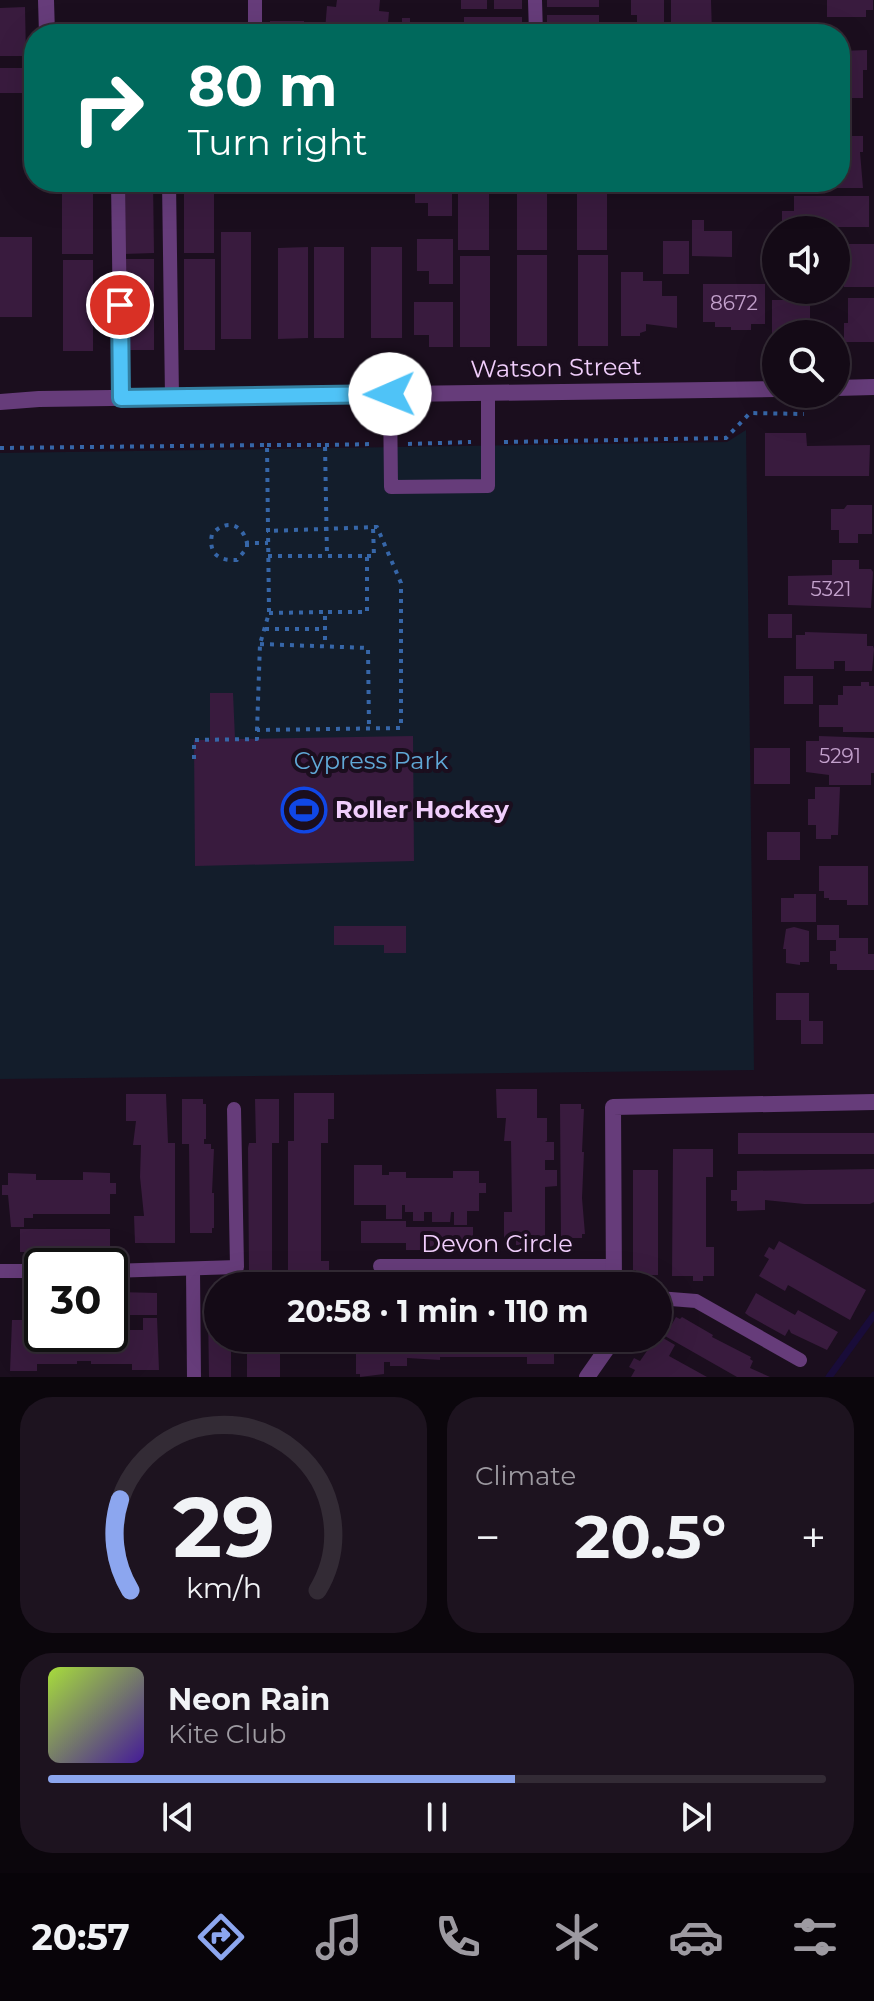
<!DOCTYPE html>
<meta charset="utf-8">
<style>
body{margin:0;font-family:Montserrat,sans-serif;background:#1d131f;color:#f1f3f6;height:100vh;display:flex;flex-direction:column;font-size:30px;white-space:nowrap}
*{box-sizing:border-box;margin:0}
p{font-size:26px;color:#9d9aa1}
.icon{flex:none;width:44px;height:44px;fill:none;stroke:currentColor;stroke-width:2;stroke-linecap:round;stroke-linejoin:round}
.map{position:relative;height:1377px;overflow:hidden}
.panel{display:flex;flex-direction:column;gap:20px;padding:20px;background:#0b060c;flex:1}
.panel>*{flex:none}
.top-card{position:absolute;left:24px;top:24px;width:826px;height:168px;border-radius:32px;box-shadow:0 8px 32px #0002,0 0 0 2px #332b35;background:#00695c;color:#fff;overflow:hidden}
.controls{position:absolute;left:762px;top:216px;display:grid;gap:16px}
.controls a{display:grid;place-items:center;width:88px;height:88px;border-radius:50%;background:#140a16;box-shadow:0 8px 32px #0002,0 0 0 2px #332b35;font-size:40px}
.speed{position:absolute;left:24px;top:1248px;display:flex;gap:16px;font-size:40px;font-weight:700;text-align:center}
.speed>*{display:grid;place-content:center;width:104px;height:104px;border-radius:50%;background:#140a16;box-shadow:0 8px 32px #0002,0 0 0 2px #332b35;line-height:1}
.speed .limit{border:4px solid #111;border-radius:12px;background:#fff;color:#111}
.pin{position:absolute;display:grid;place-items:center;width:68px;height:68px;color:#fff;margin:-34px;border:4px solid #fff;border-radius:50%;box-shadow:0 2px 8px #0007}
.me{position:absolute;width:88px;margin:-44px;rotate:269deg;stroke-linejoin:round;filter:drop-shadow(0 0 6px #0008)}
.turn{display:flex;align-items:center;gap:28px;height:168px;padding:0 32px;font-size:36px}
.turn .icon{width:104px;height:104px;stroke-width:2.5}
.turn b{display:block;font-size:56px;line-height:68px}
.big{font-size:60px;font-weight:700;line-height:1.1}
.panel .widget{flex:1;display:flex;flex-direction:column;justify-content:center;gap:12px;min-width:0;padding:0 28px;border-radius:32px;background:#1d131f}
.panel .dial{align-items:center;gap:0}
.dial svg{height:208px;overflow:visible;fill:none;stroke:#332b35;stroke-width:7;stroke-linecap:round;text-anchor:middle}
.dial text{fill:#f1f3f6;stroke:none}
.song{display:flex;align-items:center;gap:24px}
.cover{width:96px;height:96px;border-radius:12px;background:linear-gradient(135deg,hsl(80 70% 55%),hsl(260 70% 35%))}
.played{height:8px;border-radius:4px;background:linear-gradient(90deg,#8ca6ef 60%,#332b35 60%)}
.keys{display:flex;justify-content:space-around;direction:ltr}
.heat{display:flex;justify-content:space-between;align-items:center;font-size:44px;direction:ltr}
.panel .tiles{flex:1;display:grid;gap:20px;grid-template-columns:1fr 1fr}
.widget:last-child{grid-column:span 2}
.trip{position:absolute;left:204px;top:1272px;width:468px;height:80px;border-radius:40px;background:#140a16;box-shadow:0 8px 32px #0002,0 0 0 2px #332b35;font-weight:700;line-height:80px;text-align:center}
.menu{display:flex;height:128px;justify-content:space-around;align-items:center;background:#080409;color:#9d9aa1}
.menu .icon{width:56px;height:56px}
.menu .selected{color:#8ca6ef}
.menu b{font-size:36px;color:#f1f3f6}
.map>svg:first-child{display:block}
.green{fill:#131d2b}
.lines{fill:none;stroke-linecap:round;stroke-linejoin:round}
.stream{stroke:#190c39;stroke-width:7}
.building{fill:#391b3e}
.path{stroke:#3666a8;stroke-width:4;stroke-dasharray:4 6;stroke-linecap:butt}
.lane{stroke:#663c7a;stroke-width:14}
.street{stroke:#663c7a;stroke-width:16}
.route-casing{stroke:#337fa1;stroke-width:20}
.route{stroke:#4fc3f7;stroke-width:14}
.labels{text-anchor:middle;stroke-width:8;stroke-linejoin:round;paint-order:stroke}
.number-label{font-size:20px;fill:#c3a1cc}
.street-label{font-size:24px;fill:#f1cefc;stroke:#1b0e1e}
.park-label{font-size:24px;fill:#60a8d6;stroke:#1b0e1e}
.poi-label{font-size:24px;font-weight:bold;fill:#f1cefc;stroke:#1b0e1e;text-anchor:start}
</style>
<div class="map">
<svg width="874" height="1377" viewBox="0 0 874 1377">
<rect width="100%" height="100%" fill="#1b0e1e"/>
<polygon class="green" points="746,430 754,1070 0,1079 0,453 727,442"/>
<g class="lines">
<polyline class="stream" points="829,1377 874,1315"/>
</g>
<g class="building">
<polygon points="337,0 380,0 379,11 389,12 387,34 329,34 329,30 325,30 327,6 336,7"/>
<rect x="461" y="0" width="26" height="9"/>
<rect x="494" y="0" width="28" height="9"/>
<rect x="547" y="0" width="52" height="7"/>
<polygon points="631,0 664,0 664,34 637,34 637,15 631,15"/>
<polygon points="671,0 711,0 712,34 671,34"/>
<polygon points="827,0 873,0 873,10 866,10 866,17 827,17"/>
<polygon points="25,7 26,56 0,56 0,8"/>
<rect x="547" y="15" width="52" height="19"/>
<rect x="464" y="17" width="58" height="17"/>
<polygon points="402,18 410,18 410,25 451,25 452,34 402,34"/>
<rect x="270" y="21" width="34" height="13"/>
<polygon points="867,50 867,70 863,70 863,98 840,98 840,51"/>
<rect x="0" y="68" width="26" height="25"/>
<polygon points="840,136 863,136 863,152 860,152 863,188 813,188 813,182 840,182"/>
<rect x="62" y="182" width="31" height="72"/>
<polygon points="123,182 153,182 154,253 124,254"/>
<rect x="184" y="182" width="30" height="71"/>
<polygon points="415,182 452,182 452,216 428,216 428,203 415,203"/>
<rect x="458" y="182" width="31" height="68"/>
<rect x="517" y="182" width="30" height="68"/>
<rect x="577" y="182" width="30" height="68"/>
<rect x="756" y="182" width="30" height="8"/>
<polygon points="794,196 869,196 869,227 827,227 827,224 816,224 812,218 805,218 805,230 782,230 782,211 794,211"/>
<polygon points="692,220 704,220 704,231 732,231 732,257 692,256"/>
<rect x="221" y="232" width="30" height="107"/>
<rect x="0" y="237" width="32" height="80"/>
<polygon points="417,239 453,239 453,284 429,284 429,271 417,271"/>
<rect x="663" y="241" width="26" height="33"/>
<polygon points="841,244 874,244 874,287 844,287 844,265 838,265"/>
<rect x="773" y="245" width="3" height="43"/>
<polygon points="308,247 308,338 278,339 278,248"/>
<rect x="314" y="247" width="30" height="91"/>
<rect x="371" y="247" width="31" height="91"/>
<rect x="517" y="255" width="30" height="91"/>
<rect x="578" y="255" width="30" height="91"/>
<rect x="460" y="256" width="30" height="91"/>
<rect x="124" y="259" width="30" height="91"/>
<rect x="184" y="259" width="31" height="91"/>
<rect x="63" y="260" width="30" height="91"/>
<polygon points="621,272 643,272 643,281 662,281 662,296 677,296 677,328 646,324 646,331 640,333 640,336 621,336"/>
<polygon points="703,284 765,284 765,324 751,324 751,330 731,330 731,327 715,327 715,322 703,322"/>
<polygon points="848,298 874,298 874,342 844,342 844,323 848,323"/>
<polygon points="772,300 810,300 810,320 814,320 814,334 776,334 776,342 772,342"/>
<polygon points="414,302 453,302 453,347 429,347 429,335 414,335"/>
<polygon points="765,433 806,433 807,446 870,445 869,476 765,476"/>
<polygon points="847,505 872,505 872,534 858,534 858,543 839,543 839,530 831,530 831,509 844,509"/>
<polygon points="832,560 859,560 859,569 871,569 873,572 871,608 788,605 788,576 832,575"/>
<rect x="768" y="614" width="24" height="24"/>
<polygon points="805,632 867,634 867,646 873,646 874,649 872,671 845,671 845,661 834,661 834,669 796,669 796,635 805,635"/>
<rect x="784" y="676" width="29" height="28"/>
<polygon points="861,682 869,682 869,686 874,686 874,732 843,732 843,727 819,727 819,705 838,705 838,695 843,695 843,686 861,686"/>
<polygon points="210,693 233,693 235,739 413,736 414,861 195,866 194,740 210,740"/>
<polygon points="819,736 874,738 874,773 871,773 871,785 829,785 829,775 806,772 806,741 819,741"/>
<rect x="754" y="748" width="36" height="36"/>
<polygon points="815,787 840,787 838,835 831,835 831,839 816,839 816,825 808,825 808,799 815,799"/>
<rect x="767" y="832" width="33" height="28"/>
<polygon points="819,866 868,866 868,905 847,905 847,900 829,900 829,898 824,898 824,891 819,891"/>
<polygon points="794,894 816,894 816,922 781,922 781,898 794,898"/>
<polygon points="817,925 839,925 839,938 868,938 868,954 874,954 874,970 837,970 837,964 830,964 830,951 836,951 836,940 817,940"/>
<polygon points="334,926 406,926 406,953 384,953 384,945 334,945"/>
<polygon points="794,927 809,931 809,962 800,962 800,965 786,963 786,949 783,949 786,929"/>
<polygon points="776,993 809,993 809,1021 823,1021 823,1044 801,1044 801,1020 776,1020"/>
<polygon points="496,1089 537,1089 537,1118 547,1118 547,1141 545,1142 554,1142 554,1160 545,1160 545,1170 557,1170 557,1186 545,1187 545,1239 526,1239 526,1245 516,1245 516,1239 504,1239 504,1212 512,1212 511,1141 504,1141 506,1118 497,1118"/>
<polygon points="294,1093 334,1093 334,1119 328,1119 328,1143 321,1143 321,1261 329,1261 329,1286 288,1286 288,1141 294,1141"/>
<polygon points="126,1094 166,1094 168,1143 175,1143 175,1243 135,1243 134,1216 144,1216 140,1177 141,1145 133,1145 136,1121 126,1121"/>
<polygon points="182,1099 203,1099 203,1104 206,1104 206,1139 204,1139 204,1144 211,1144 211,1149 214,1149 212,1193 214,1193 214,1228 212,1228 212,1233 190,1233 189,1144 182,1144"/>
<polygon points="255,1099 279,1099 279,1143 272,1143 272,1277 250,1277 249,1272 248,1148 249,1143 256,1143"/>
<polygon points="560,1104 581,1104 581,1109 584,1109 582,1152 584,1152 582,1198 585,1234 582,1234 582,1238 561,1238"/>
<rect x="738" y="1133" width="136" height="21"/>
<polygon points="673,1149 713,1149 713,1177 706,1177 706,1247 714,1247 714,1276 703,1276 703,1281 693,1281 693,1276 672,1276"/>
<polygon points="354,1165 382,1165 382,1175 389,1175 389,1172 406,1172 406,1178 453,1178 453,1171 479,1171 479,1183 486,1183 486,1193 479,1193 479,1211 467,1211 467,1225 454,1225 454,1212 451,1212 450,1222 432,1222 432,1212 424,1212 424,1221 413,1221 413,1212 405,1212 405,1205 402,1205 402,1219 386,1219 386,1205 354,1205"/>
<polygon points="874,1169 874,1202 870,1204 804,1204 765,1200 765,1210 737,1211 737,1201 731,1201 731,1190 737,1190 737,1171"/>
<polygon points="633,1170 658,1170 658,1275 636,1275 636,1270 633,1270"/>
<polygon points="83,1172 110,1173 110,1183 116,1183 116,1194 110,1194 110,1214 33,1214 33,1218 24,1218 24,1227 11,1227 8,1195 2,1195 2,1185 8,1185 8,1173 36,1174 36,1180 83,1180"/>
<polygon points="361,1221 406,1221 406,1227 473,1227 473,1250 406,1250 406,1243 361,1243"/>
<rect x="20" y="1229" width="90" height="23"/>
<polygon points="779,1241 866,1290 850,1320 788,1285 785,1291 759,1276 769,1259 764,1256 769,1247 774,1250"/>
<polygon points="29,1292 42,1292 42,1315 24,1315 24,1294 29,1294"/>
<polygon points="118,1292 157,1293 157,1315 110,1315 110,1293"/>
<polygon points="756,1293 795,1315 798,1310 838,1332 827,1350 791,1333 789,1329 785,1336 749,1316 745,1313"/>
<polygon points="208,1308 218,1308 218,1338 231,1338 231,1377 209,1377"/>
<polygon points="676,1317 680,1319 682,1317 713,1335 712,1337 751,1357 750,1359 753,1361 750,1368 770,1377 737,1377 665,1336"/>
<polygon points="143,1318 157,1318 159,1370 132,1370 132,1364 91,1364 91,1361 77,1361 77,1364 37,1364 37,1371 10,1371 12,1320 24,1320 24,1331 110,1334 111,1320 128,1320 128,1330 143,1330"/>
<polygon points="658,1335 675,1345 669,1356 707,1377 631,1377 635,1370 629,1367 634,1358 640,1361"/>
<rect x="247" y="1338" width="33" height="39"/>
<polygon points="356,1338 554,1338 554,1343 559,1343 559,1354 554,1354 554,1364 527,1364 527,1357 440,1357 440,1360 407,1358 407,1366 390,1366 390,1362 384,1362 384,1374 360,1377 360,1374 356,1374"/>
</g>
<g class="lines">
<g class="path">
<polyline points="504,442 726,438 750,413 804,414"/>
<polyline points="408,444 471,442"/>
<polyline points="267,445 325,445 327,556"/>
<polyline points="325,445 375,444"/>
<polyline points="0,448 267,445 269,613 260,644 257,730"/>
<path d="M247,543V548L237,560C219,561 208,554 212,534C226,519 242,523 247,543H268"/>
<polyline points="268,556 367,556 367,612 325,612"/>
<polyline points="367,556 374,556 373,527"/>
<polyline points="269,613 325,612 325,646"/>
<polyline points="265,629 325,629"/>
<polyline points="260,644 368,648 369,728"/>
<polyline points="194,759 194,740 257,739 257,730 401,728 401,583 377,527 267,531"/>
</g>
<g class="lane">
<polyline points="255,0 255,34"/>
<polyline points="535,0 536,34"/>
<polyline points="118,182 121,398"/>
<polyline points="169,182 172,397"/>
<polyline points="390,394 391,487 488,486 488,393"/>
<polyline points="380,1266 614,1266"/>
<polyline points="193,1270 194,1377"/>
<polyline points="0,1271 42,1271"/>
<polyline points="110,1271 237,1267 234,1109"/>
<polyline points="658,1298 696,1301 800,1360"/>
</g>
<g class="street">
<polyline points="46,0 47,34"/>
<polyline points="836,388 874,387"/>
<polyline points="0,402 39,399 776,389"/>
<polyline points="614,1286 613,1107 874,1102"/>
<polyline points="587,1377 608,1347 610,1338"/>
</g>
</g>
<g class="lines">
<g class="route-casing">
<polyline id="route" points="120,305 121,398 390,394"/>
</g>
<use href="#route" class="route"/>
</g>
<defs>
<g id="stadium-ring" transform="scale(2.3)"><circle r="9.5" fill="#1b0e1e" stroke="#1047e6" stroke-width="1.5"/><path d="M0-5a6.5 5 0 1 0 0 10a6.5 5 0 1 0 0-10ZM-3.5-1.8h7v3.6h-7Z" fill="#1047e6"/></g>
</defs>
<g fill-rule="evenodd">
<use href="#stadium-ring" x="304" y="810"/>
</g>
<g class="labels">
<g class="number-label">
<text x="734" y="310">8672</text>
<text x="831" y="596">5321</text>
<text x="840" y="763">5291</text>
</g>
<g class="street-label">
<text transform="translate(556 368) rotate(-1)" y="8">Watson Street</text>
<text x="497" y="1252">Devon Circle</text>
</g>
<g class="park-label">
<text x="371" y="769">Cypress Park</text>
</g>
<g class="poi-label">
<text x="335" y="818">Roller Hockey</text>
</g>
</g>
</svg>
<div class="controls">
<a><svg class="icon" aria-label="sound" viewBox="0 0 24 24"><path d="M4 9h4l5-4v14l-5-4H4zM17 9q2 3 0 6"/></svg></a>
<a><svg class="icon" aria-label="search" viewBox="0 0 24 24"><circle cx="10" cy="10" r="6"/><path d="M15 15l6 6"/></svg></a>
</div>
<div class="speed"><div class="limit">30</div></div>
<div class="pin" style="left:120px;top:305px;background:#d93025"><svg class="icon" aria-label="arrive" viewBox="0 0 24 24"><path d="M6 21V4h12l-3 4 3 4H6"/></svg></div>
<svg class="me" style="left:390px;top:394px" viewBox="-20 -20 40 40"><circle r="19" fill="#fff"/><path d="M0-13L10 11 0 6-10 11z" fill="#4fc3f7"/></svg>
<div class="trip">20:58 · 1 min · 110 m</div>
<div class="top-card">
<div class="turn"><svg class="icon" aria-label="right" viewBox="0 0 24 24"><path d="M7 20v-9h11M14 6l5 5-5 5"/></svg><div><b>80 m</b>Turn right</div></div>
</div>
</div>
<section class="panel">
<div class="tiles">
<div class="widget dial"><svg viewBox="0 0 100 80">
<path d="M14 69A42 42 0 1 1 86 69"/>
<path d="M14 69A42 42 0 0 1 10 34" stroke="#8ca6ef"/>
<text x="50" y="56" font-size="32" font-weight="700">29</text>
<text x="50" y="72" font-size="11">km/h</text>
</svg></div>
<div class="widget"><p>Climate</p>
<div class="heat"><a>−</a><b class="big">20.5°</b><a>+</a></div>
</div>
<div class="widget">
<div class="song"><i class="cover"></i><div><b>Neon Rain</b><p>Kite Club</p></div></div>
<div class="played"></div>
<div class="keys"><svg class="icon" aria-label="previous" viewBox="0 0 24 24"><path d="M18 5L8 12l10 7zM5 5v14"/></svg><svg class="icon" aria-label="pause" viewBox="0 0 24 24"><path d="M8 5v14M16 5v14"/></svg><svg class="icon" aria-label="next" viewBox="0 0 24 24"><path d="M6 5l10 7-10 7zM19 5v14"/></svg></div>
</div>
</div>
</section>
<nav class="menu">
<b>20:57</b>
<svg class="icon selected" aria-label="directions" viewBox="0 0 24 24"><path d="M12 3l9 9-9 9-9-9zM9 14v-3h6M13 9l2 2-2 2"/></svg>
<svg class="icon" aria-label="music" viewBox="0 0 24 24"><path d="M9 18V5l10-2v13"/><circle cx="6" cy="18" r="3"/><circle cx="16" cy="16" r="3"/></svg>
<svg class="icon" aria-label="phone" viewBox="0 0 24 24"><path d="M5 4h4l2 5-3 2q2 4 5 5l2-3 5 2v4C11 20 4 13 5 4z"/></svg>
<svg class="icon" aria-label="climate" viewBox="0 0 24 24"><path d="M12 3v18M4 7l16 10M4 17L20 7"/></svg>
<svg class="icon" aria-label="car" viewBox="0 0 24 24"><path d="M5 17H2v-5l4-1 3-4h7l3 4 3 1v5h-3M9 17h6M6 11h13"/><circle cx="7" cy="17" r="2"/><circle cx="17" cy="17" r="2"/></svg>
<svg class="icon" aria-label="filters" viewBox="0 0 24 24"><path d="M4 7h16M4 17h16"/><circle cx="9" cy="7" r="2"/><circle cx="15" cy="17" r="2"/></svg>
</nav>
